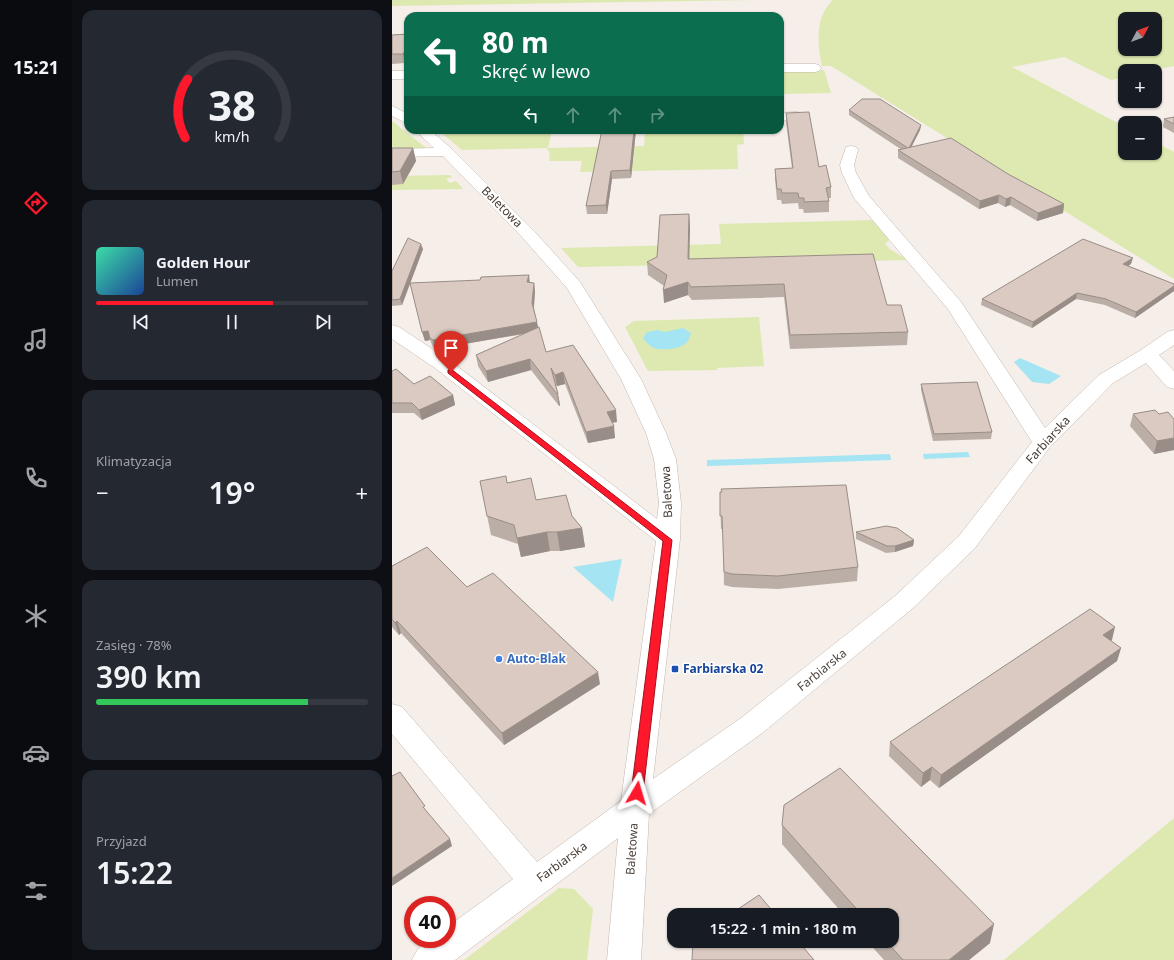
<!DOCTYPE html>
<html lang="pl">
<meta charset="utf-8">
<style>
body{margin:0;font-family:"Noto Sans",sans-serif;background:#242831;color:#f1f3f6;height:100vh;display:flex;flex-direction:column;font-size:15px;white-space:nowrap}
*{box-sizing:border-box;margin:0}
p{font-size:13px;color:#9ea1a6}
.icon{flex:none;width:22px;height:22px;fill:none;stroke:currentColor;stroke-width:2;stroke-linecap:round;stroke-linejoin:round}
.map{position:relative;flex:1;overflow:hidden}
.sheet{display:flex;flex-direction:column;gap:10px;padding:10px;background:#0d0f14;width:320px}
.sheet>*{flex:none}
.hud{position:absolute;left:12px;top:12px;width:380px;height:122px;border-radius:12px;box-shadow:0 1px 3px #0004;background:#0b6e4f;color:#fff;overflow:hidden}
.needle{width:26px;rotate:49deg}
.tools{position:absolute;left:726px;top:12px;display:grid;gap:8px}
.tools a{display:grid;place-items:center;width:44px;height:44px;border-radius:8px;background:#171b24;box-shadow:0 1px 3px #0004;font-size:20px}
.speed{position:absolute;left:12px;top:896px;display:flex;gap:8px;font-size:20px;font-weight:700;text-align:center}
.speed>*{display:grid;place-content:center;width:52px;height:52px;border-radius:50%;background:#171b24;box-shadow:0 1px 3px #0004;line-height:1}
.speed .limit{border:6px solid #d22;background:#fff;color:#111}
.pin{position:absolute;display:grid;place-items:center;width:34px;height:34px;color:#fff;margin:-41px -17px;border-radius:50% 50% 50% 0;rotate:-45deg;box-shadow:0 0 4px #0007}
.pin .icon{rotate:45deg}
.me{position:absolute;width:44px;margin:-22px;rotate:7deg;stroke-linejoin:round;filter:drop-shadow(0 0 3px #0008)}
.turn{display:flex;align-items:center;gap:14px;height:84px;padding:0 12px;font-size:18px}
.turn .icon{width:52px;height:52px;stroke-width:2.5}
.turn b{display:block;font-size:28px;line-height:34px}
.lanes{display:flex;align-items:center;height:38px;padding:0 12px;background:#0003;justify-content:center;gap:20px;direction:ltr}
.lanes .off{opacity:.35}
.big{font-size:30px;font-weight:600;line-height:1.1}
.sheet .widget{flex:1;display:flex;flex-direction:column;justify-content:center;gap:6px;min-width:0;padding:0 14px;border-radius:12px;background:#242831}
.sheet .dial{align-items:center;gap:0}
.dial svg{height:104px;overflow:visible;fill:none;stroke:#363941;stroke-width:7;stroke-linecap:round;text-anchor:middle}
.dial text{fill:#f1f3f6;stroke:none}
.song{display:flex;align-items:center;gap:12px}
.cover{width:48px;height:48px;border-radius:6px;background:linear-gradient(135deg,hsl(160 70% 55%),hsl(220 70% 35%))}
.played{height:4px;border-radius:2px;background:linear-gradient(90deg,#fd182b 65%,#363941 65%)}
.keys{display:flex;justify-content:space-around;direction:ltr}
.heat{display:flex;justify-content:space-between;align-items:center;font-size:22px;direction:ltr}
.charge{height:6px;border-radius:3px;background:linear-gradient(90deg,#34c759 78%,#363941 0)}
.trip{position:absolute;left:275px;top:908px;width:232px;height:40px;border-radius:12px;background:#171b24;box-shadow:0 1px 3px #0004;font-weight:600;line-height:40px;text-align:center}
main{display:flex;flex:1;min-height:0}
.menu{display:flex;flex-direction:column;width:72px;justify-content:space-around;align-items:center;background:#090b0e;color:#9ea1a6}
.menu .icon{width:28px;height:28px}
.menu .on{color:#fd182b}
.menu b{font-size:18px;color:#f1f3f6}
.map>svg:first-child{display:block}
.green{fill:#dde9b1;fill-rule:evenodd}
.water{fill:#a5e4f2}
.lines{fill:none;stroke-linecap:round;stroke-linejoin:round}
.minor-casing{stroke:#c3b7ae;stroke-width:1}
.minor{fill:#fff;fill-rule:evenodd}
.wall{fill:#bbaea6}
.shaded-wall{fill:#998d87}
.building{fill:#dacac1;stroke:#998d87}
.route{fill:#fd182b;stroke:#a4101c}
.shop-dot{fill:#3f7fe0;stroke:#fff;stroke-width:1.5}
.transit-dot{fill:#1a4fb4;stroke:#fff;stroke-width:1.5}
.labels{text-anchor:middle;stroke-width:3;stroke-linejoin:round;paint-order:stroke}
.street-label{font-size:12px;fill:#493e37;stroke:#fff}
.shop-label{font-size:12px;font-weight:bold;fill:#366cbe;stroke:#fff;text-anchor:start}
.transit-label{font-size:12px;font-weight:bold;fill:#164399;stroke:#fff;text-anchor:start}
</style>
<main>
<nav class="menu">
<b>15:21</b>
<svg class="icon on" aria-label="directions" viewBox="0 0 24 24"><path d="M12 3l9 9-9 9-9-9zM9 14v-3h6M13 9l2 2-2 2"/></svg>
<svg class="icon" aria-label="music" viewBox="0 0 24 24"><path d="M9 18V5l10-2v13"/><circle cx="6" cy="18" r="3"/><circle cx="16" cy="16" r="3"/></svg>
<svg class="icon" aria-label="phone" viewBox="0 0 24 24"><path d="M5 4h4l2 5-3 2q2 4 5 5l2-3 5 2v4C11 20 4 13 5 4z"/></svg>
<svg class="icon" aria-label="climate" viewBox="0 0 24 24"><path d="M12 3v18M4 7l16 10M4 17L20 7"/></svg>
<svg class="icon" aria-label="car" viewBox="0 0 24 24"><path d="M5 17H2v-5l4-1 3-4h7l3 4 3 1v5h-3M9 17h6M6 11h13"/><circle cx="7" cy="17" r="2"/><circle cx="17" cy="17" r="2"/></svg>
<svg class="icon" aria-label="filters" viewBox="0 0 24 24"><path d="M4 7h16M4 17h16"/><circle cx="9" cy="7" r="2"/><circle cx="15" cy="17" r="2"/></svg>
</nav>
<section class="sheet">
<div class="widget dial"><svg viewBox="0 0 100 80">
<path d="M14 69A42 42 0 1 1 86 69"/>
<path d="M14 69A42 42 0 0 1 16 24" stroke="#fd182b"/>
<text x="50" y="56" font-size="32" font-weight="700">38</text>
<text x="50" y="72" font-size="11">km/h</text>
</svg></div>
<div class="widget">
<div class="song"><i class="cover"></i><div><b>Golden Hour</b><p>Lumen</p></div></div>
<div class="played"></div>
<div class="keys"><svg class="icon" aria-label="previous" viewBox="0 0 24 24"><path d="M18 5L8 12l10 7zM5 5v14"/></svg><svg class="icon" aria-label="pause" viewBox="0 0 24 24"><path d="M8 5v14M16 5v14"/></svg><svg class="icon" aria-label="next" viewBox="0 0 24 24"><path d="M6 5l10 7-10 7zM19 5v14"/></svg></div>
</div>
<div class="widget"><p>Klimatyzacja</p>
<div class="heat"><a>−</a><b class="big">19°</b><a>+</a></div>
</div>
<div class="widget"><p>Zasięg · 78%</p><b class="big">390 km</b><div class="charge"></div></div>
<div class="widget"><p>Przyjazd</p><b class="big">15:22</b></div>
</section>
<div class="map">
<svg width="782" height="960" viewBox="0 0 782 960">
<rect width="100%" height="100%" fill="#f5eee9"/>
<g class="green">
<polygon points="0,0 362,0 0,6"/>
<path d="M441,0H782V66L759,71H733V77L719,80L672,57L620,67L733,127V153H763V142L782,152V279L439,66H430C425,43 423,17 441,0ZM733,19H763V49H733Z"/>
<polygon points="432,70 439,93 388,94 388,71"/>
<polygon points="0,121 4,124 34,148 0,151"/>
<polygon points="46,130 160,130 156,148 252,146 253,130 351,130 352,144 345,145 346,169 188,172 190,161 157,161 158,154 155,148 70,150"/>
<polygon points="58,175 60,177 54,179 58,183 64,181 71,189 0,190 0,176"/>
<polygon points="482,220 499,238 493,244 499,250 516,260 188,267 186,267 169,248 329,244 327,224"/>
<polygon points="367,317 372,366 325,368 325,370 256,371 233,327 242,321"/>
<polygon points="782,818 782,960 612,960 625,949"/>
<polygon points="167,888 182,889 201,909 195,960 72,960"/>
</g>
<g class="water">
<path d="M291,328L299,333C298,336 297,339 295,342C290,349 270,351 262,348C257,346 254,342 251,338L255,332L266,330L273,332Z"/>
<polygon points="628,358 669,376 657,384 640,382 622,362"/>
<polygon points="576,452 578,457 532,459 531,454"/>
<polygon points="498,454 499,460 315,466 315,460"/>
<polygon points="230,559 221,602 181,567"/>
</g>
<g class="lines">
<g class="minor-casing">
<g id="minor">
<polygon points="388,64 423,64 427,65 429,68 427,71 423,72 388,72"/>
<rect x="0" y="71" width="16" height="8"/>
<polygon points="0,106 16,114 16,124 0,116"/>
<polygon points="405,112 410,113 412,116 410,119 388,121 388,113"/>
<path d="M23,130H38L60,149L142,231L188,282L249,379L274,433L284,459L289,503L288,539L261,779L349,718L503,596L567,536L640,442L556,309L462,198L450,173L448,165L454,147L459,146L464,147L466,150L462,165L464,173L477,196L569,302L653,428L707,375L749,350L775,332L782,330V345L767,355L782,371V389L775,387L754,363L721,383L658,447L583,548L521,608L369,734L257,814L249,960H215L226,838L63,960H20C29,941 35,939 55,939V927L121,879L0,734V704L10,707L145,862L229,801L264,541L43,368L0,339V325L7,327L57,360L265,519L267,503L262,459L254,433L229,379L175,288L130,237L51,156L0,157V149L42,148Z"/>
</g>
</g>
<use href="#minor" class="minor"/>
</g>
<g class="wall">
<polygon points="16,34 16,58 13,63 0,64 0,35"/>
<polygon points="457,110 529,125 528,130 519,147 616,174 672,204 671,213 645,221 618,205 613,207 606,203 587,209 506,158 506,150 510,150 457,115"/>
<polygon points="394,113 439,187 439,198 436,198 437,201 437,212 412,213 411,209 407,209 406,203 390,204 389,200 385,200 383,179 383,169 400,168 394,123"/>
<polygon points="782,117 782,133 771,127 772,119"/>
<polygon points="210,130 244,130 239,178 220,179 215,214 195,214 194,206"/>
<polygon points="0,148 21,148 24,161 11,184 0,185"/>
<polygon points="297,214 298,227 297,259 495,305 516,332 515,345 398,349 392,297 300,300 296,295 272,303 272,286 256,275 255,262 265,257"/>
<polygon points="31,249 10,305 0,306 0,271"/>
<polygon points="739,264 736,266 782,284 782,291 743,318 713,305 684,299 640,328 589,305 590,299"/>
<polygon points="18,283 142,283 143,292 142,309 146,328 154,352 225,422 220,423 223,438 196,443 173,384 165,386 164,385 168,405 167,406 139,370 96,382 86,366 84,355 132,334 43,349 41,347 38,340 33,341"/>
<polygon points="0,371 22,384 61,395 63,405 30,420 22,413 0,413"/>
<polygon points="529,384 600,432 599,439 541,441 529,390"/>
<polygon points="741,414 782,419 782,450 762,454 738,426"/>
<polygon points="88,481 115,483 144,500 180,516 190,528 193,547 168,551 158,551 129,557 126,544 99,535"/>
<polygon points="328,492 466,567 465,581 386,589 340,587 332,585 331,529 329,529"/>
<polygon points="464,532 522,540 521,546 503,552 494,553 464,539"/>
<polygon points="0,566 75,587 208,684 112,745 9,633 7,635 0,627"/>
<polygon points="720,640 719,641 729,648 725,661 547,788 538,780 529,787 497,756 498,742"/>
<polygon points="390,825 598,943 577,960 492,960 475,941 500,941 500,915 452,915 390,844"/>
</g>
<g class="shaded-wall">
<polygon points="16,46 16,58 13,63 11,54"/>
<polygon points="529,125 528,130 516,154 517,149"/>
<polygon points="242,130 244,130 239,178 238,170"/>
<polygon points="21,148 24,161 11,184 8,171"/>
<polygon points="219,171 220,179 215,214 214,205"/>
<polygon points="607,195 606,203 587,209 588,201"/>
<polygon points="619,197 618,205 613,207 614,199"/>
<polygon points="672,204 671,213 645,221 646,213"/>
<polygon points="297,214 298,227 297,272 296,259"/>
<polygon points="29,244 31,249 10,305 8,299"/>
<polygon points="741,258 739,264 730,270 731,264"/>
<polygon points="137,275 138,284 135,282"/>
<polygon points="296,282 296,295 272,303 271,290"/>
<polygon points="142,283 143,292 141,312 140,303"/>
<polygon points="782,286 782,291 743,318 744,312"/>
<polygon points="685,293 684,299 640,328 641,322"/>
<polygon points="145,322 147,331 43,349 41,340"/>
<polygon points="36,331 38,340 33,341 30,332"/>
<polygon points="138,359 139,370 96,382 94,371"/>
<polygon points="171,372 173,384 165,386 163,375"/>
<polygon points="165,394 166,394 168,405 167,406"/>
<polygon points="61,395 63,405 30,420 27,410"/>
<polygon points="224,410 225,422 217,423 215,412"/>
<polygon points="222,426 223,438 196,443 194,432"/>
<polygon points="782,438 782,450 762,454 765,441"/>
<polygon points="190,528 193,547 168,551 165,532"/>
<polygon points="155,532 158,551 129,557 125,538"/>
<polygon points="522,540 521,546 503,552 503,546"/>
<polygon points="5,621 9,633 7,635 3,623"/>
<polygon points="723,627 720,640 708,648 711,635"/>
<polygon points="729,648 725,661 547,788 549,775"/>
<polygon points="206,672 208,684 112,745 110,733"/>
<polygon points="540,767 538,780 529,787 531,773"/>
<polygon points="58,839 60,846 0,886 0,878"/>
<polygon points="602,924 598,943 577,960 557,960"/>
</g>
<g class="building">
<polygon points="16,34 16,46 11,54 0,54 0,35"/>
<polygon points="470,99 488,99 529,125 517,148 516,148 457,110"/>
<polygon points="417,112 427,167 434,165 439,187 434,188 437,201 412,202 412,198 407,198 406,193 390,193 389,189 385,189 383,169 401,168 394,113"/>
<polygon points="782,117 782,124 772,119"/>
<polygon points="210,130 242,130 238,170 219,171 214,205 194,206"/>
<polygon points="559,138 616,174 672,204 646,213 619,197 614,199 607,195 588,201 506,150"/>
<polygon points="0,148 21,148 8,171 0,172"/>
<polygon points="297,214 296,259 481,254 495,305 509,305 516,332 398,335 392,284 299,287 296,282 271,290 275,275 255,262 265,257 268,215"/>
<polygon points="16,238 29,244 8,299 0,300 0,271"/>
<polygon points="691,239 741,258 731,264 782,284 782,286 744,312 714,299 685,293 641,322 590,299"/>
<polygon points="137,275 135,282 142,283 140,303 145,322 41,340 38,338 36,331 30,332 18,283 88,280 89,277"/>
<polygon points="147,327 154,352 181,345 224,410 215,412 222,426 194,432 171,372 163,375 159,368 166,394 165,394 138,359 94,371 84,355"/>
<polygon points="4,369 22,384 38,376 61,395 27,410 20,403 0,403 0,371"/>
<polygon points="585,382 600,432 542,434 529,384"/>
<polygon points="763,410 767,414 776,412 782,419 782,438 765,441 741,414"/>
<polygon points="114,476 115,483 139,478 144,500 174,495 180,516 190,528 165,532 155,532 125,538 122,525 95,516 88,481"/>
<polygon points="454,485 466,567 386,576 340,574 332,572 330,516 328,516 328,492 330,492 329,489"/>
<polygon points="494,526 505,528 522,540 503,546 495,546 464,532"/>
<polygon points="35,547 75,587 101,573 206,672 110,733 5,621 3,623 0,619 0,566"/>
<polygon points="698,609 723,627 711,635 729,648 549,775 540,767 531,773 498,742"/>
<polygon points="448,768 602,924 557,960 511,960 494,941 500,941 500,915 470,915 390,825 392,805"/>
<polygon points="8,772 33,806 31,807 58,839 0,878 0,776"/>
<polygon points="367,895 384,915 337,915"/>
<polygon points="301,941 406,941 422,960 300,960"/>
</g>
<polygon class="route" points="59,369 280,540 251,793 250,796 245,798 241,796 239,793 271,541 56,373 56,370"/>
<circle class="shop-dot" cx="107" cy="659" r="4"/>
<rect class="transit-dot" x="279" y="665" width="8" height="8" rx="2"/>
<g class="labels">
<g class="street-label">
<text transform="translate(110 207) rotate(45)" y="4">Baletowa</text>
<text transform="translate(656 440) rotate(-48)" y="4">Farbiarska</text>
<text transform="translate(275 492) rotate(-93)" y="4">Baletowa</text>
<text transform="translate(430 670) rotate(-39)" y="4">Farbiarska</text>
<text transform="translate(240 849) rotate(-86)" y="4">Baletowa</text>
<text transform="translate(170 862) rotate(-36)" y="4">Farbiarska</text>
</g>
<g class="shop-label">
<text x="115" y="663">Auto-Blak</text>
</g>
<g class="transit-label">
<text x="291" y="673">Farbiarska 02</text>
</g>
</g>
</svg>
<div class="tools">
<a><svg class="needle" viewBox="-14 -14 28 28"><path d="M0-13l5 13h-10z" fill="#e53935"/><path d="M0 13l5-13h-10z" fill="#9ea1a6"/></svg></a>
<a>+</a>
<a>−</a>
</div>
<div class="speed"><div class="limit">40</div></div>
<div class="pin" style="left:59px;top:372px;background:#d93025"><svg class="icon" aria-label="arrive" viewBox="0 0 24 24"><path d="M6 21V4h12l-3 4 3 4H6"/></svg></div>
<svg class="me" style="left:245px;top:793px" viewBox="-20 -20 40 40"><path d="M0-17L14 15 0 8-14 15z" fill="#fd182b" stroke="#fff" stroke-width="4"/></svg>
<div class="trip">15:22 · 1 min · 180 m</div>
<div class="hud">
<div class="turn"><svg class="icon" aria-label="left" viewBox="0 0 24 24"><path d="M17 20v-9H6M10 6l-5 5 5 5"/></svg><div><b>80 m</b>Skręć w lewo</div></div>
<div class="lanes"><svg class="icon" aria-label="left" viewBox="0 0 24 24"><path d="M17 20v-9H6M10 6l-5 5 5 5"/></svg><svg class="icon off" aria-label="ahead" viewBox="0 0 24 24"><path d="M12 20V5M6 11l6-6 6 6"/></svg><svg class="icon off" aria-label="ahead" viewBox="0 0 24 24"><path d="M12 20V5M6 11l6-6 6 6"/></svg><svg class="icon off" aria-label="right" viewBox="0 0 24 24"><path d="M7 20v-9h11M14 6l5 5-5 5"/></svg></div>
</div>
</div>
</main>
